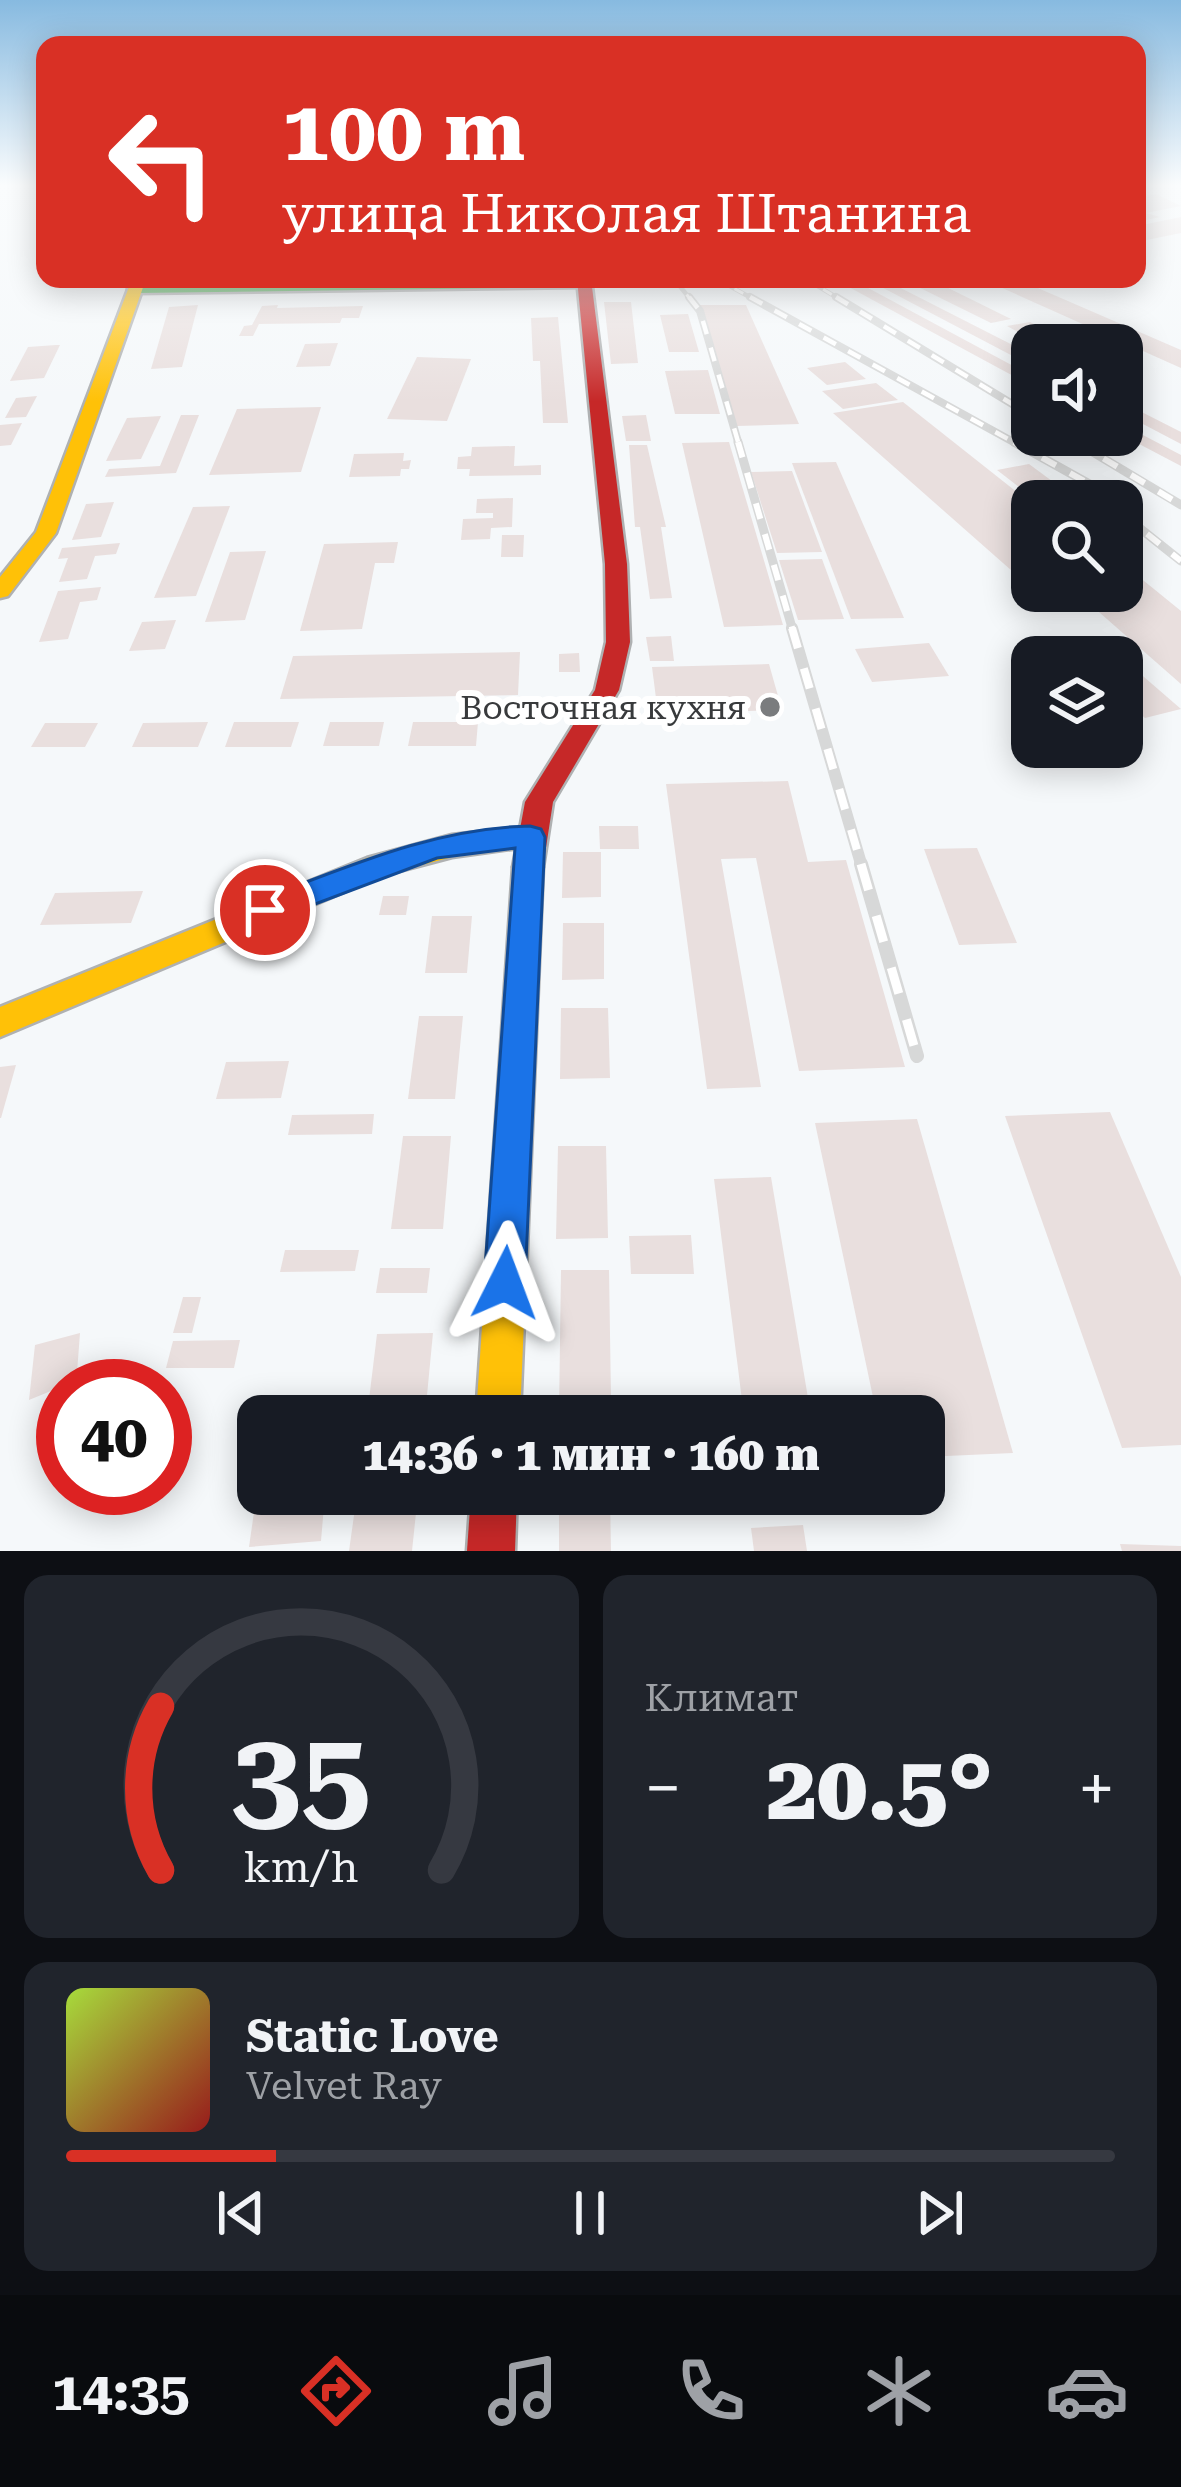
<!DOCTYPE html>
<html lang="ru">
<meta charset="utf-8">
<style>
body{margin:0;font-family:"Roboto Serif",serif;background:#20242c;color:#f1f3f6;height:100vh;display:flex;flex-direction:column;font-size:45px;white-space:nowrap}
*{box-sizing:border-box;margin:0}
p{font-size:39px;color:#9ea1a6}
.icon{flex:none;width:66px;height:66px;fill:none;stroke:currentColor;stroke-width:2;stroke-linecap:round;stroke-linejoin:round}
.map{position:relative;height:1551px;overflow:hidden}
.details{display:flex;flex-direction:column;gap:24px;padding:24px;background:#0d0f14;flex:1}
.details>*{flex:none}
.guide{position:absolute;left:36px;top:36px;width:1110px;height:252px;border-radius:24px;box-shadow:0 6px 30px #0003;background:#d93025;color:#fff;overflow:hidden}
.fabs{position:absolute;left:1011px;top:324px;display:grid;gap:24px}
.fabs a{display:grid;place-items:center;width:132px;height:132px;border-radius:24px;background:#171b24;box-shadow:0 6px 30px #0003;font-size:60px}
.speed{position:absolute;left:36px;top:1359px;display:flex;gap:24px;font-size:60px;font-weight:700;text-align:center}
.speed>*{display:grid;place-content:center;width:156px;height:156px;border-radius:50%;background:#171b24;box-shadow:0 6px 30px #0003;line-height:1}
.speed .limit{border:18px solid #d22;background:#fff;color:#111}
.pin{position:absolute;display:grid;place-items:center;width:102px;height:102px;color:#fff;margin:-51px;border:6px solid #fff;border-radius:50%;box-shadow:0 3px 12px #0007}
.me{position:absolute;width:132px;margin:-66px;rotate:3deg;stroke-linejoin:round;filter:drop-shadow(0 0 9px #0008)}
.turn{display:flex;align-items:center;gap:42px;height:252px;padding:0 48px;font-size:54px}
.turn .icon{width:156px;height:156px;stroke-width:2.5}
.turn b{display:block;font-size:84px;line-height:102px}
.big{font-size:90px;font-weight:800;line-height:1.1}
.details .widget{flex:1;display:flex;flex-direction:column;justify-content:center;gap:18px;min-width:0;padding:0 42px;border-radius:24px;background:#20242c}
.details .dial{align-items:center;gap:0}
.dial svg{height:312px;overflow:visible;fill:none;stroke:#363941;stroke-width:7;stroke-linecap:round;text-anchor:middle}
.dial text{fill:#f1f3f6;stroke:none}
.song{display:flex;align-items:center;gap:36px}
.cover{width:144px;height:144px;border-radius:18px;background:linear-gradient(135deg,hsl(80 70% 55%),hsl(0 70% 35%))}
.played{height:12px;border-radius:6px;background:linear-gradient(90deg,#d93025 20%,#363941 20%)}
.keys{display:flex;justify-content:space-around;direction:ltr}
.heat{display:flex;justify-content:space-between;align-items:center;font-size:66px;direction:ltr}
.details .tiles{flex:1;display:grid;gap:24px;grid-template-columns:1fr 1fr}
.widget:last-child{grid-column:span 2}
.trip{position:absolute;left:237px;top:1395px;width:708px;height:120px;border-radius:24px;background:#171b24;box-shadow:0 6px 30px #0003;font-weight:800;line-height:120px;text-align:center}
.dock{display:flex;height:192px;justify-content:space-around;align-items:center;background:#090b0e;color:#9ea1a6}
.dock .icon{width:84px;height:84px}
.dock .active{color:#d93025}
.dock b{font-size:54px;color:#f1f3f6}
.map>svg:first-child{display:block}
.building{fill:#e9dfde}
.lines{fill:none;stroke-linecap:round;stroke-linejoin:round}
.fast-casing{stroke:#afb1b2;stroke-width:5}
.slow-casing{stroke:#afb1b2;stroke-width:5}
.jam-casing{stroke:#afb1b2;stroke-width:5}
.fast{fill:#4caf50;fill-rule:evenodd}
.slow{fill:#ffc107;fill-rule:evenodd}
.jam{fill:#c62828;fill-rule:evenodd}
.rail-far4-casing{stroke:#d7d8d8;stroke-width:4.5}
.rail-far3-casing{stroke:#d7d8d8;stroke-width:8}
.rail-far2-casing{stroke:#d7d8d8;stroke-width:9}
.rail-far1-casing{stroke:#d7d8d8;stroke-width:12}
.rail-casing{stroke:#d7d8d8;stroke-width:14}
.rail-far4{stroke:#fff;stroke-width:3;stroke-dasharray:10;stroke-linecap:butt}
.rail-far3{stroke:#fff;stroke-width:4.5;stroke-dasharray:14;stroke-linecap:butt}
.rail-far2{stroke:#fff;stroke-width:6;stroke-dasharray:16;stroke-linecap:butt}
.rail-far1{stroke:#fff;stroke-width:8;stroke-dasharray:21;stroke-linecap:butt}
.rail{stroke:#fff;stroke-width:9;stroke-dasharray:27;stroke-linecap:butt}
.route{fill:#1a73e8;stroke:#114b97;stroke-width:3}
.poi-dot{fill:#7a7c7e;stroke:#fff;stroke-width:4.5}
.labels{text-anchor:middle;stroke-width:12;stroke-linejoin:round;paint-order:stroke}
.poi-label{font-size:33px;fill:#383a3c;stroke:#fff;text-anchor:end}
</style>
<div class="map">
<svg width="1181" height="1551" viewBox="0 0 1181 1551">
<rect width="100%" height="100%" fill="#f5f8fa"/>
<g class="building">
<polygon points="1156,194 1181,206 1146,213 1160,217 1137,222 1137,198"/>
<polygon points="1181,217 1181,233 1137,242 1137,226"/>
<polygon points="875,279 883,279 1032,355 1032,366 868,280"/>
<polygon points="902,279 930,279 1011,319 991,323"/>
<polygon points="982,279 1017,279 1181,350 1181,368"/>
<polygon points="857,282 1032,376 1032,386 845,285"/>
<polygon points="604,302 631,302 638,363 611,364"/>
<polygon points="198,305 182,367 151,369 169,307"/>
<polygon points="278,305 277,308 363,306 359,318 342,318 340,323 259,324 253,336 239,336 244,326 252,325 262,306"/>
<polygon points="699,305 746,305 799,424 737,426"/>
<polygon points="688,314 699,352 669,352 660,315"/>
<polygon points="558,317 568,423 543,423 540,361 533,361 531,318"/>
<polygon points="1030,322 1074,345 1042,345 1007,326"/>
<polygon points="338,343 330,366 296,367 305,344"/>
<polygon points="56,345 60,345 44,378 10,381 28,347"/>
<polygon points="417,357 471,359 447,421 387,419"/>
<polygon points="845,362 866,379 827,385 807,368"/>
<polygon points="708,370 720,414 675,414 665,371"/>
<polygon points="876,383 898,400 843,409 822,391"/>
<polygon points="37,396 26,417 5,418 16,398"/>
<polygon points="903,402 1032,504 1032,576 1021,579 833,413"/>
<polygon points="1122,402 1181,432 1181,444 1122,413"/>
<polygon points="321,407 301,472 209,475 237,409"/>
<polygon points="181,415 199,415 176,473 105,477 109,469 160,466"/>
<polygon points="646,415 651,441 626,441 622,416"/>
<polygon points="161,416 141,459 106,461 127,418"/>
<polygon points="22,423 11,445 0,446 0,425"/>
<polygon points="1122,424 1181,455 1181,466 1122,435"/>
<polygon points="729,442 783,625 724,627 682,443"/>
<polygon points="629,445 647,445 666,527 661,527 672,598 650,599 640,527 635,527"/>
<polygon points="515,446 514,466 541,465 541,475 469,476 470,469 457,469 458,457 471,456 472,447"/>
<polygon points="404,453 403,461 411,460 409,469 401,469 400,476 349,477 354,454"/>
<polygon points="836,462 904,618 851,619 792,463"/>
<polygon points="1029,464 1079,501 1037,501 997,470"/>
<polygon points="792,471 822,552 777,553 751,472"/>
<polygon points="513,498 512,527 491,528 490,539 461,540 463,519 493,518 493,513 476,513 477,499"/>
<polygon points="114,502 101,537 72,540 86,504"/>
<polygon points="230,506 196,596 154,598 193,507"/>
<polygon points="502,535 524,535 523,557 501,557"/>
<polygon points="398,542 394,563 375,563 362,629 300,631 324,544"/>
<polygon points="120,543 116,554 95,556 87,579 59,582 68,558 58,559 62,548"/>
<polygon points="266,551 245,620 205,622 230,552"/>
<polygon points="822,559 844,619 798,620 779,560"/>
<polygon points="1133,572 1181,611 1181,684 1075,591 1122,591 1122,575"/>
<polygon points="101,587 97,600 80,602 68,639 39,642 58,591"/>
<polygon points="176,620 165,649 129,651 142,622"/>
<polygon points="671,636 674,661 650,661 646,637"/>
<polygon points="929,643 949,676 872,682 855,649"/>
<polygon points="1107,645 1121,657 1078,657 1073,653"/>
<polygon points="520,652 518,695 280,699 293,656"/>
<polygon points="579,653 580,672 559,672 559,654"/>
<polygon points="1122,658 1181,709 1145,718 1122,697"/>
<polygon points="769,664 782,710 658,714 652,667"/>
<polygon points="208,722 198,747 132,747 143,723"/>
<polygon points="234,722 299,722 291,747 225,747"/>
<polygon points="330,722 384,722 379,746 323,746"/>
<polygon points="413,722 478,722 476,746 408,746"/>
<polygon points="45,723 98,723 85,747 31,747"/>
<polygon points="788,781 808,862 846,860 905,1067 799,1071 756,858 721,859 761,1087 707,1089 666,784"/>
<polygon points="599,826 638,826 639,849 600,849"/>
<polygon points="977,848 1017,943 959,945 924,849"/>
<polygon points="563,852 601,852 601,897 562,898"/>
<polygon points="143,891 131,923 40,925 55,893"/>
<polygon points="383,896 409,896 406,915 379,915"/>
<polygon points="432,916 472,916 467,973 425,973"/>
<polygon points="563,923 604,923 604,979 562,980"/>
<polygon points="561,1008 608,1008 610,1078 560,1079"/>
<polygon points="419,1016 463,1016 455,1099 408,1099"/>
<polygon points="289,1061 281,1098 216,1099 226,1062"/>
<polygon points="16,1065 1,1118 0,1118 0,1067"/>
<polygon points="1110,1112 1181,1277 1181,1445 1122,1448 1005,1116"/>
<polygon points="374,1114 372,1134 288,1135 292,1115"/>
<polygon points="917,1119 1013,1453 924,1457 924,1416 877,1416 815,1123"/>
<polygon points="403,1136 451,1136 443,1229 391,1229"/>
<polygon points="558,1146 606,1146 608,1238 556,1239"/>
<polygon points="771,1177 811,1416 744,1416 714,1179"/>
<polygon points="691,1235 694,1274 631,1274 629,1236"/>
<polygon points="285,1250 359,1250 355,1271 280,1272"/>
<polygon points="380,1268 430,1268 427,1293 376,1293"/>
<polygon points="561,1270 609,1270 611,1398 732,1397 734,1416 559,1413"/>
<polygon points="183,1297 201,1297 192,1333 173,1333"/>
<polygon points="80,1333 76,1386 63,1386 29,1400 35,1345"/>
<polygon points="433,1333 425,1416 367,1416 377,1334"/>
<polygon points="240,1340 234,1368 166,1368 173,1341"/>
<polygon points="357,1494 418,1494 412,1551 349,1551"/>
<polygon points="559,1494 610,1494 611,1551 559,1551"/>
<polygon points="754,1494 825,1494 827,1506 756,1510"/>
<polygon points="324,1506 321,1541 249,1547 254,1512"/>
<polygon points="803,1525 807,1551 754,1551 751,1528"/>
<polygon points="1120,1544 1181,1546 1181,1551 1122,1551"/>
</g>
<g class="lines">
<g class="fast-casing">
<polygon id="fast" points="574,279 591,283 584,287 135,293 128,289 135,285"/>
</g>
<g class="slow-casing">
<g id="slow">
<polygon points="132,279 146,279 56,533 8,596 0,598 0,577 36,532"/>
<polygon points="530,826 540,829 544,837 540,845 452,857 384,875 0,1037 0,1007 367,858 452,835"/>
<polygon points="528,856 538,859 543,867 520,1416 476,1416 513,867 518,859"/>
</g>
</g>
<g class="jam-casing">
<g id="jam">
<polygon points="577,279 591,279 627,564 630,642 619,690 553,802 543,867 538,875 518,875 513,867 525,802 595,690 606,642 605,564"/>
<polygon points="471,1494 517,1494 515,1551 467,1551"/>
</g>
</g>
<use href="#fast" class="fast"/>
<use href="#slow" class="slow"/>
<use href="#jam" class="jam"/>
<g class="rail-far4-casing">
<g id="rail-far4">
<polyline points="674,279 691,300"/>
<polyline points="717,279 755,300"/>
<polyline points="806,279 841,300"/>
</g>
</g>
<g class="rail-far3-casing">
<g id="rail-far3">
<polyline points="689,297 700,311 739,445"/>
<polyline points="750,297 1019,445"/>
<polyline points="836,297 1032,416"/>
<polyline points="1064,435 1081,445"/>
</g>
</g>
<g class="rail-far2-casing">
<g id="rail-far2">
<polyline points="738,442 793,631"/>
<polyline points="1014,442 1120,501"/>
<polyline points="1076,442 1181,505"/>
<polyline points="1122,514 1181,561"/>
</g>
</g>
<g class="rail-far1-casing">
<polyline id="rail-far1" points="792,628 862,867"/>
</g>
<g class="rail-casing">
<polyline id="rail" points="861,864 917,1056"/>
</g>
<use href="#rail-far4" class="rail-far4"/>
<use href="#rail-far3" class="rail-far3"/>
<use href="#rail-far2" class="rail-far2"/>
<use href="#rail-far1" class="rail-far1"/>
<use href="#rail" class="rail"/>
</g>
<linearGradient id="sky" x2="0" y2="1"><stop stop-color="#87bae0"/><stop offset="0.46" stop-color="#fafcfd"/><stop offset="1" stop-color="#fafcfd" stop-opacity="0"/></linearGradient>
<rect width="1181" height="402" fill="url(#sky)"/>
<path class="route" d="M530,826L541,829L545,837L525,1283L519,1298L505,1304L490,1298L484,1283L515,848L437,858L265,923L254,919L249,910L254,902C345,868 432,828 530,826Z"/>
<circle class="poi-dot" cx="770" cy="707" r="12"/>
<g class="labels">
<g class="poi-label">
<text x="746" y="719">Восточная кухня</text>
</g>
</g>
</svg>
<div class="fabs">
<a><svg class="icon" aria-label="sound" viewBox="0 0 24 24"><path d="M4 9h4l5-4v14l-5-4H4zM17 9q2 3 0 6"/></svg></a>
<a><svg class="icon" aria-label="search" viewBox="0 0 24 24"><circle cx="10" cy="10" r="6"/><path d="M15 15l6 6"/></svg></a>
<a><svg class="icon" aria-label="layers" viewBox="0 0 24 24"><path d="M12 4l9 5-9 5-9-5zM3 14l9 5 9-5"/></svg></a>
</div>
<div class="speed"><div class="limit">40</div></div>
<div class="pin" style="left:265px;top:910px;background:#d93025"><svg class="icon" aria-label="arrive" viewBox="0 0 24 24"><path d="M6 21V4h12l-3 4 3 4H6"/></svg></div>
<svg class="me" style="left:505px;top:1283px" viewBox="-20 -20 40 40"><path d="M0-17L14 15 0 8-14 15z" fill="#1a73e8" stroke="#fff" stroke-width="4"/></svg>
<div class="trip">14:36 · 1 мин · 160 m</div>
<div class="guide">
<div class="turn"><svg class="icon" aria-label="left" viewBox="0 0 24 24"><path d="M17 20v-9H6M10 6l-5 5 5 5"/></svg><div><b>100 m</b>улица Николая Штанина</div></div>
</div>
</div>
<section class="details">
<div class="tiles">
<div class="widget dial"><svg viewBox="0 0 100 80">
<path d="M14 69A42 42 0 1 1 86 69"/>
<path d="M14 69A42 42 0 0 1 14 27" stroke="#d93025"/>
<text x="50" y="56" font-size="32" font-weight="700">35</text>
<text x="50" y="72" font-size="11">km/h</text>
</svg></div>
<div class="widget"><p>Климат</p>
<div class="heat"><a>−</a><b class="big">20.5°</b><a>+</a></div>
</div>
<div class="widget">
<div class="song"><i class="cover"></i><div><b>Static Love</b><p>Velvet Ray</p></div></div>
<div class="played"></div>
<div class="keys"><svg class="icon" aria-label="previous" viewBox="0 0 24 24"><path d="M18 5L8 12l10 7zM5 5v14"/></svg><svg class="icon" aria-label="pause" viewBox="0 0 24 24"><path d="M8 5v14M16 5v14"/></svg><svg class="icon" aria-label="next" viewBox="0 0 24 24"><path d="M6 5l10 7-10 7zM19 5v14"/></svg></div>
</div>
</div>
</section>
<nav class="dock">
<b>14:35</b>
<svg class="icon active" aria-label="directions" viewBox="0 0 24 24"><path d="M12 3l9 9-9 9-9-9zM9 14v-3h6M13 9l2 2-2 2"/></svg>
<svg class="icon" aria-label="music" viewBox="0 0 24 24"><path d="M9 18V5l10-2v13"/><circle cx="6" cy="18" r="3"/><circle cx="16" cy="16" r="3"/></svg>
<svg class="icon" aria-label="phone" viewBox="0 0 24 24"><path d="M5 4h4l2 5-3 2q2 4 5 5l2-3 5 2v4C11 20 4 13 5 4z"/></svg>
<svg class="icon" aria-label="climate" viewBox="0 0 24 24"><path d="M12 3v18M4 7l16 10M4 17L20 7"/></svg>
<svg class="icon" aria-label="car" viewBox="0 0 24 24"><path d="M5 17H2v-5l4-1 3-4h7l3 4 3 1v5h-3M9 17h6M6 11h13"/><circle cx="7" cy="17" r="2"/><circle cx="17" cy="17" r="2"/></svg>
</nav>
